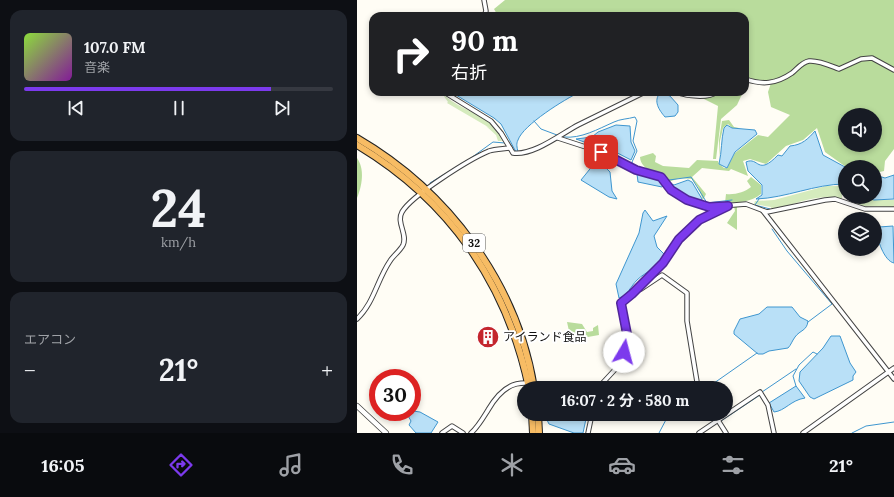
<!DOCTYPE html>
<html lang="ja">
<meta charset="utf-8">
<style>
body{margin:0;font-family:Lora,"Noto Sans JP",serif;background:#20242c;color:#f1f3f6;height:100vh;display:flex;flex-direction:column;font-size:15px;white-space:nowrap}
*{box-sizing:border-box;margin:0}
p{font-size:13px;color:#9ea1a6}
.icon{flex:none;width:22px;height:22px;fill:none;stroke:currentColor;stroke-width:2;stroke-linecap:round;stroke-linejoin:round}
.map{position:relative;flex:1;overflow:hidden}
.drawer{display:flex;flex-direction:column;gap:10px;padding:10px;background:#0d0f14;width:357px}
.drawer>*{flex:none}
.top-card{position:absolute;left:12px;top:12px;width:380px;height:84px;border-radius:12px;box-shadow:0 2px 6px #0003;background:#202124;color:#fff;overflow:hidden}
.controls{position:absolute;left:481px;top:108px;display:grid;gap:8px}
.controls a{display:grid;place-items:center;width:44px;height:44px;border-radius:50%;background:#171b24;box-shadow:0 2px 6px #0003;font-size:20px}
.speed{position:absolute;left:12px;top:369px;display:flex;gap:8px;font-size:20px;font-weight:700;text-align:center}
.speed>*{display:grid;place-content:center;width:52px;height:52px;border-radius:50%;background:#171b24;box-shadow:0 2px 6px #0003;line-height:1}
.speed .limit{border:6px solid #d22;background:#fff;color:#111}
.pin{position:absolute;display:grid;place-items:center;width:34px;height:34px;color:#fff;margin:-17px;border-radius:8px;box-shadow:0 2px 6px #0006}
.me{position:absolute;width:44px;margin:-22px;rotate:8deg;stroke-linejoin:round;filter:drop-shadow(0 0 3px #0008)}
.turn{display:flex;align-items:center;gap:14px;height:84px;padding:0 16px;font-size:18px}
.turn .icon{width:52px;height:52px;stroke-width:2.5}
.turn b{display:block;font-size:28px;line-height:34px}
.big{font-size:30px;font-weight:700;line-height:1.1}
.drawer .widget{flex:1;display:flex;flex-direction:column;justify-content:center;gap:6px;min-width:0;padding:0 14px;border-radius:12px;background:#20242c}
.drawer .dial{align-items:center;gap:0}
.dial b{font-size:52px;line-height:1}
.song{display:flex;align-items:center;gap:12px}
.cover{width:48px;height:48px;border-radius:6px;background:linear-gradient(135deg,hsl(90 70% 55%),hsl(290 70% 35%))}
.played{height:4px;border-radius:2px;background:linear-gradient(90deg,#7c3aed 80%,#363941 80%)}
.keys{display:flex;justify-content:space-around;direction:ltr}
.heat{display:flex;justify-content:space-between;align-items:center;font-size:22px;direction:ltr}
.trip{position:absolute;left:160px;top:381px;width:216px;height:40px;border-radius:20px;background:#171b24;box-shadow:0 2px 6px #0003;font-weight:700;line-height:40px;text-align:center}
.tabs{display:flex;height:64px;justify-content:space-around;align-items:center;background:#090b0e;color:#9ea1a6}
.tabs .icon{width:28px;height:28px}
.tabs .selected{color:#7c3aed}
.tabs b{font-size:18px;color:#f1f3f6}
main{display:flex;flex:1;min-height:0}
.map>svg:first-child{display:block}
.green{fill:#d5ebbd}
.forest{fill:#b9dc9c;fill-rule:evenodd}
.water{fill:#b9e0f7;stroke:#3f96cf}
.lines{fill:none;stroke-linecap:round;stroke-linejoin:round}
.stream{stroke:#3f96cf;stroke-width:1}
.minor-casing{stroke:#444;stroke-width:5.5}
.tertiary-casing{stroke:#444;stroke-width:6}
.trunk-casing{stroke:#222;stroke-width:8}
.minor{stroke:#fff;stroke-width:3.5}
.tertiary{stroke:#fff;stroke-width:4.5}
.trunk{stroke:#f7bc64;stroke-width:6}
.route-casing{stroke:#51269a;stroke-width:10}
.route{stroke:#7c3aed;stroke-width:7}
.labels{text-anchor:middle;stroke-width:4;stroke-linejoin:round;paint-order:stroke}
.shield{fill:#fff;stroke:#585858;stroke-width:1}
.shield-label{font-size:11px;font-weight:bold;fill:#111}
.poi-label{font-size:12px;fill:#111;stroke:#fff;text-anchor:start}
</style>
<main>
<section class="drawer">
<div class="widget">
<div class="song"><i class="cover"></i><div><b>107.0 FM</b><p>音楽</p></div></div>
<div class="played"></div>
<div class="keys"><svg class="icon" aria-label="previous" viewBox="0 0 24 24"><path d="M18 5L8 12l10 7zM5 5v14"/></svg><svg class="icon" aria-label="pause" viewBox="0 0 24 24"><path d="M8 5v14M16 5v14"/></svg><svg class="icon" aria-label="next" viewBox="0 0 24 24"><path d="M6 5l10 7-10 7zM19 5v14"/></svg></div>
</div>
<div class="widget dial"><b>24</b><p>km/h</p></div>
<div class="widget"><p>エアコン</p>
<div class="heat"><a>−</a><b class="big">21°</b><a>+</a></div>
</div>
</section>
<div class="map">
<svg width="537" height="433" viewBox="0 0 537 433">
<rect width="100%" height="100%" fill="#fffdf5"/>
<g class="green">
<path d="M84,92C96,106 118,111 132,122C139,127 143,135 147,142L142,135L145,141H141L139,135L129,126L138,131L90,103L91,102Z"/>
<path d="M469,186H488V194H485V199C463,192 436,205 415,210L414,207L397,204L398,201L417,200Z"/>
<polygon points="494,197 506,197 509,200 537,200 537,207 504,206 497,203"/>
</g>
<g class="forest">
<path d="M148,0H537V149L528,161L527,171L518,173V167H510L507,164L489,167L468,152L460,128L446,140L429,146L409,164L393,159L386,161L391,176L374,169L372,171L345,168L335,177L349,194L346,200L341,187L335,179L323,178L311,182C303,172 284,172 283,157L296,153L299,156L298,162L306,166L332,168L340,160L361,161L362,164L367,168H370L378,153L401,135L411,137L433,115L414,107L411,92L414,83L392,78L388,86V16H141L137,9ZM488,115H518V145H488Z"/>
<polygon points="362,92 386,92 380,105 364,119 359,159 356,159 361,106 345,98 359,95"/>
<polygon points="372,120 377,127 382,128 375,128 371,124 366,128 363,141 362,160 362,140 365,121"/>
<path d="M0,158C8,169 5,186 0,198Z"/>
<path d="M394,177L404,185V194C393,203 381,202 368,203L369,194C378,195 388,192 394,187L390,181Z"/>
<polygon points="377,206 380,207 380,230 370,223 378,211"/>
<polygon points="210,322 225,324 230,332 236,331 236,328 241,325 242,335 214,340"/>
</g>
<g class="water">
<path d="M94,92H223C208,99 166,125 161,140C159,144 160,147 161,152H159L144,124L137,118Z"/>
<path d="M303,93L313,96L321,105V112L318,116L308,117C302,110 296,101 303,93Z"/>
<polygon points="259,125 273,126 274,142 278,151 274,160 243,144 230,143 219,139 235,137 241,132"/>
<path d="M370,125L375,128L398,130L400,134L378,152L370,168L362,164C365,151 364,140 367,128Z"/>
<path d="M458,131L466,155L488,167V184C458,184 429,198 399,199L405,195V185L391,171L389,162C402,156 400,177 421,155L425,156L433,146C445,145 451,139 458,131Z"/>
<polygon points="241,159 246,159 248,161 247,166 253,172 255,191 260,199 252,197 224,180"/>
<polygon points="280,174 299,177 307,185 305,187 281,182"/>
<polygon points="518,175 528,178 537,175 537,199 517,200 507,197 518,197"/>
<polygon points="331,180 335,182 345,199 344,203 321,193 312,186 313,183 317,185"/>
<path d="M288,210L296,221L310,216L297,236L300,247L307,254C303,268 289,271 280,280C274,286 270,296 262,298L259,284L282,233L286,213Z"/>
<path d="M536,226L537,263C527,261 520,239 519,229L522,227Z"/>
<path d="M410,307H435L443,317L451,321C450,331 443,330 438,337C435,341 434,345 431,348L412,351L406,354H401L377,334V331L383,319L402,314Z"/>
<polygon points="474,336 483,336 493,363 499,372 496,376 496,380 457,399 453,397 442,381 443,372 466,348"/>
<path d="M439,386L448,398C434,400 428,411 417,412L412,403Z"/>
<polygon points="56,411 63,412 81,422 74,433 59,433 52,425 54,421 50,414"/>
<polygon points="194,414 230,414 226,433 217,433 192,424 190,420"/>
</g>
<g class="lines">
<g class="stream">
<polyline points="177,121 184,129 200,135"/>
<path d="M207,137C224,139 241,129 257,122C263,119 271,119 278,117L280,121L276,141L280,151L275,162L277,168"/>
<polyline points="290,171 304,175"/>
<polyline points="306,177 312,180 334,177 350,203 375,200"/>
<polyline points="73,183 114,158 136,142 148,143"/>
<polyline points="402,199 398,205 413,209"/>
<polyline points="415,229 430,251 475,304 451,322"/>
<polyline points="439,386 436,376 442,365 456,352 460,354"/>
<polyline points="350,388 400,353"/>
<polyline points="405,392 439,369"/>
<polyline points="364,421 403,395"/>
<polyline points="302,433 312,414"/>
<polyline points="495,433 509,426 537,422"/>
</g>
<g class="minor-casing">
<g id="minor">
<polyline points="127,16 129,11 127,0"/>
<path d="M388,79C405,85 419,84 435,73C440,69 445,62 452,61C462,60 474,66 482,69L504,59L515,58L537,70"/>
<path d="M87,92L134,121L144,133L156,153C176,156 204,134 221,125C243,114 266,103 288,92"/>
<path d="M319,92C330,96 350,99 360,92"/>
<polyline points="201,138 244,152 279,170 304,177 318,193 345,206 352,207 389,204 410,212 468,200 478,199 508,209 537,209"/>
<polyline points="406,211 537,379"/>
<polyline points="279,291 284,289 305,275 330,293 330,321 341,388"/>
<path d="M0,319C17,303 20,280 33,261C36,256 43,251 46,245C51,234 39,223 45,212C55,195 113,159 132,151C138,149 146,149 153,148"/>
<polyline points="241,388 265,362 270,334 264,303 275,295 306,263 322,239 342,220 369,206"/>
<polyline points="357,414 369,433"/>
<polyline points="85,433 95,426 106,433"/>
<path d="M114,433C121,427 126,418 131,410C151,376 167,381 202,388"/>
<polyline points="231,433 235,414"/>
<polyline points="342,433 403,392 411,405 417,433"/>
<polyline points="446,433 537,368"/>
</g>
</g>
<g class="tertiary-casing">
<polyline id="tertiary" points="0,406 29,433"/>
</g>
<g class="trunk-casing">
<g id="trunk">
<path d="M0,138C91,191 160,283 177,388"/>
<path d="M0,145C92,200 150,283 172,388"/>
<polyline points="175,414 176,433"/>
<polyline points="181,414 182,433"/>
</g>
</g>
<use href="#minor" class="minor"/>
<use href="#tertiary" class="tertiary"/>
<use href="#trunk" class="trunk"/>
</g>
<g class="lines">
<g class="route-casing">
<polyline id="route" points="244,152 279,170 304,177 314,190 330,200 352,207 371,206 342,220 322,239 306,263 275,294 264,303 270,334 267,352"/>
</g>
<use href="#route" class="route"/>
</g>
<defs>
<g id="building-disc" transform="scale(1.15)"><circle r="9.5" fill="#c4262e" stroke="#fff"/><path d="M-4-6H4V6H1V3H-1V6H-4ZM-2.5-4.3h1.7v1.8h-1.7ZM.8-4.3h1.7v1.8H.8ZM-2.5-1h1.7V.8h-1.7ZM.8-1h1.7V.8H.8Z" fill="#fff"/></g>
</defs>
<g fill-rule="evenodd">
<use href="#building-disc" x="131" y="337"/>
</g>
<g class="labels">
<rect class="shield" x="106" y="234" width="22" height="18" rx="3"/>
<g class="shield-label">
<text x="117" y="247">32</text>
</g>
<g class="poi-label">
<text x="146" y="341">アイランド食品</text>
</g>
</g>
</svg>
<div class="controls">
<a><svg class="icon" aria-label="sound" viewBox="0 0 24 24"><path d="M4 9h4l5-4v14l-5-4H4zM17 9q2 3 0 6"/></svg></a>
<a><svg class="icon" aria-label="search" viewBox="0 0 24 24"><circle cx="10" cy="10" r="6"/><path d="M15 15l6 6"/></svg></a>
<a><svg class="icon" aria-label="layers" viewBox="0 0 24 24"><path d="M12 4l9 5-9 5-9-5zM3 14l9 5 9-5"/></svg></a>
</div>
<div class="speed"><div class="limit">30</div></div>
<div class="pin" style="left:244px;top:152px;background:#d93025"><svg class="icon" aria-label="arrive" viewBox="0 0 24 24"><path d="M6 21V4h12l-3 4 3 4H6"/></svg></div>
<svg class="me" style="left:267px;top:352px" viewBox="-20 -20 40 40"><circle r="19" fill="#fff"/><path d="M0-13L10 11 0 6-10 11z" fill="#7c3aed"/></svg>
<div class="trip">16:07 · 2 分 · 580 m</div>
<div class="top-card">
<div class="turn"><svg class="icon" aria-label="right" viewBox="0 0 24 24"><path d="M7 20v-9h11M14 6l5 5-5 5"/></svg><div><b>90 m</b>右折</div></div>
</div>
</div>
</main>
<nav class="tabs">
<b>16:05</b>
<svg class="icon selected" aria-label="directions" viewBox="0 0 24 24"><path d="M12 3l9 9-9 9-9-9zM9 14v-3h6M13 9l2 2-2 2"/></svg>
<svg class="icon" aria-label="music" viewBox="0 0 24 24"><path d="M9 18V5l10-2v13"/><circle cx="6" cy="18" r="3"/><circle cx="16" cy="16" r="3"/></svg>
<svg class="icon" aria-label="phone" viewBox="0 0 24 24"><path d="M5 4h4l2 5-3 2q2 4 5 5l2-3 5 2v4C11 20 4 13 5 4z"/></svg>
<svg class="icon" aria-label="climate" viewBox="0 0 24 24"><path d="M12 3v18M4 7l16 10M4 17L20 7"/></svg>
<svg class="icon" aria-label="car" viewBox="0 0 24 24"><path d="M5 17H2v-5l4-1 3-4h7l3 4 3 1v5h-3M9 17h6M6 11h13"/><circle cx="7" cy="17" r="2"/><circle cx="17" cy="17" r="2"/></svg>
<svg class="icon" aria-label="filters" viewBox="0 0 24 24"><path d="M4 7h16M4 17h16"/><circle cx="9" cy="7" r="2"/><circle cx="15" cy="17" r="2"/></svg>
<b>21°</b>
</nav>
